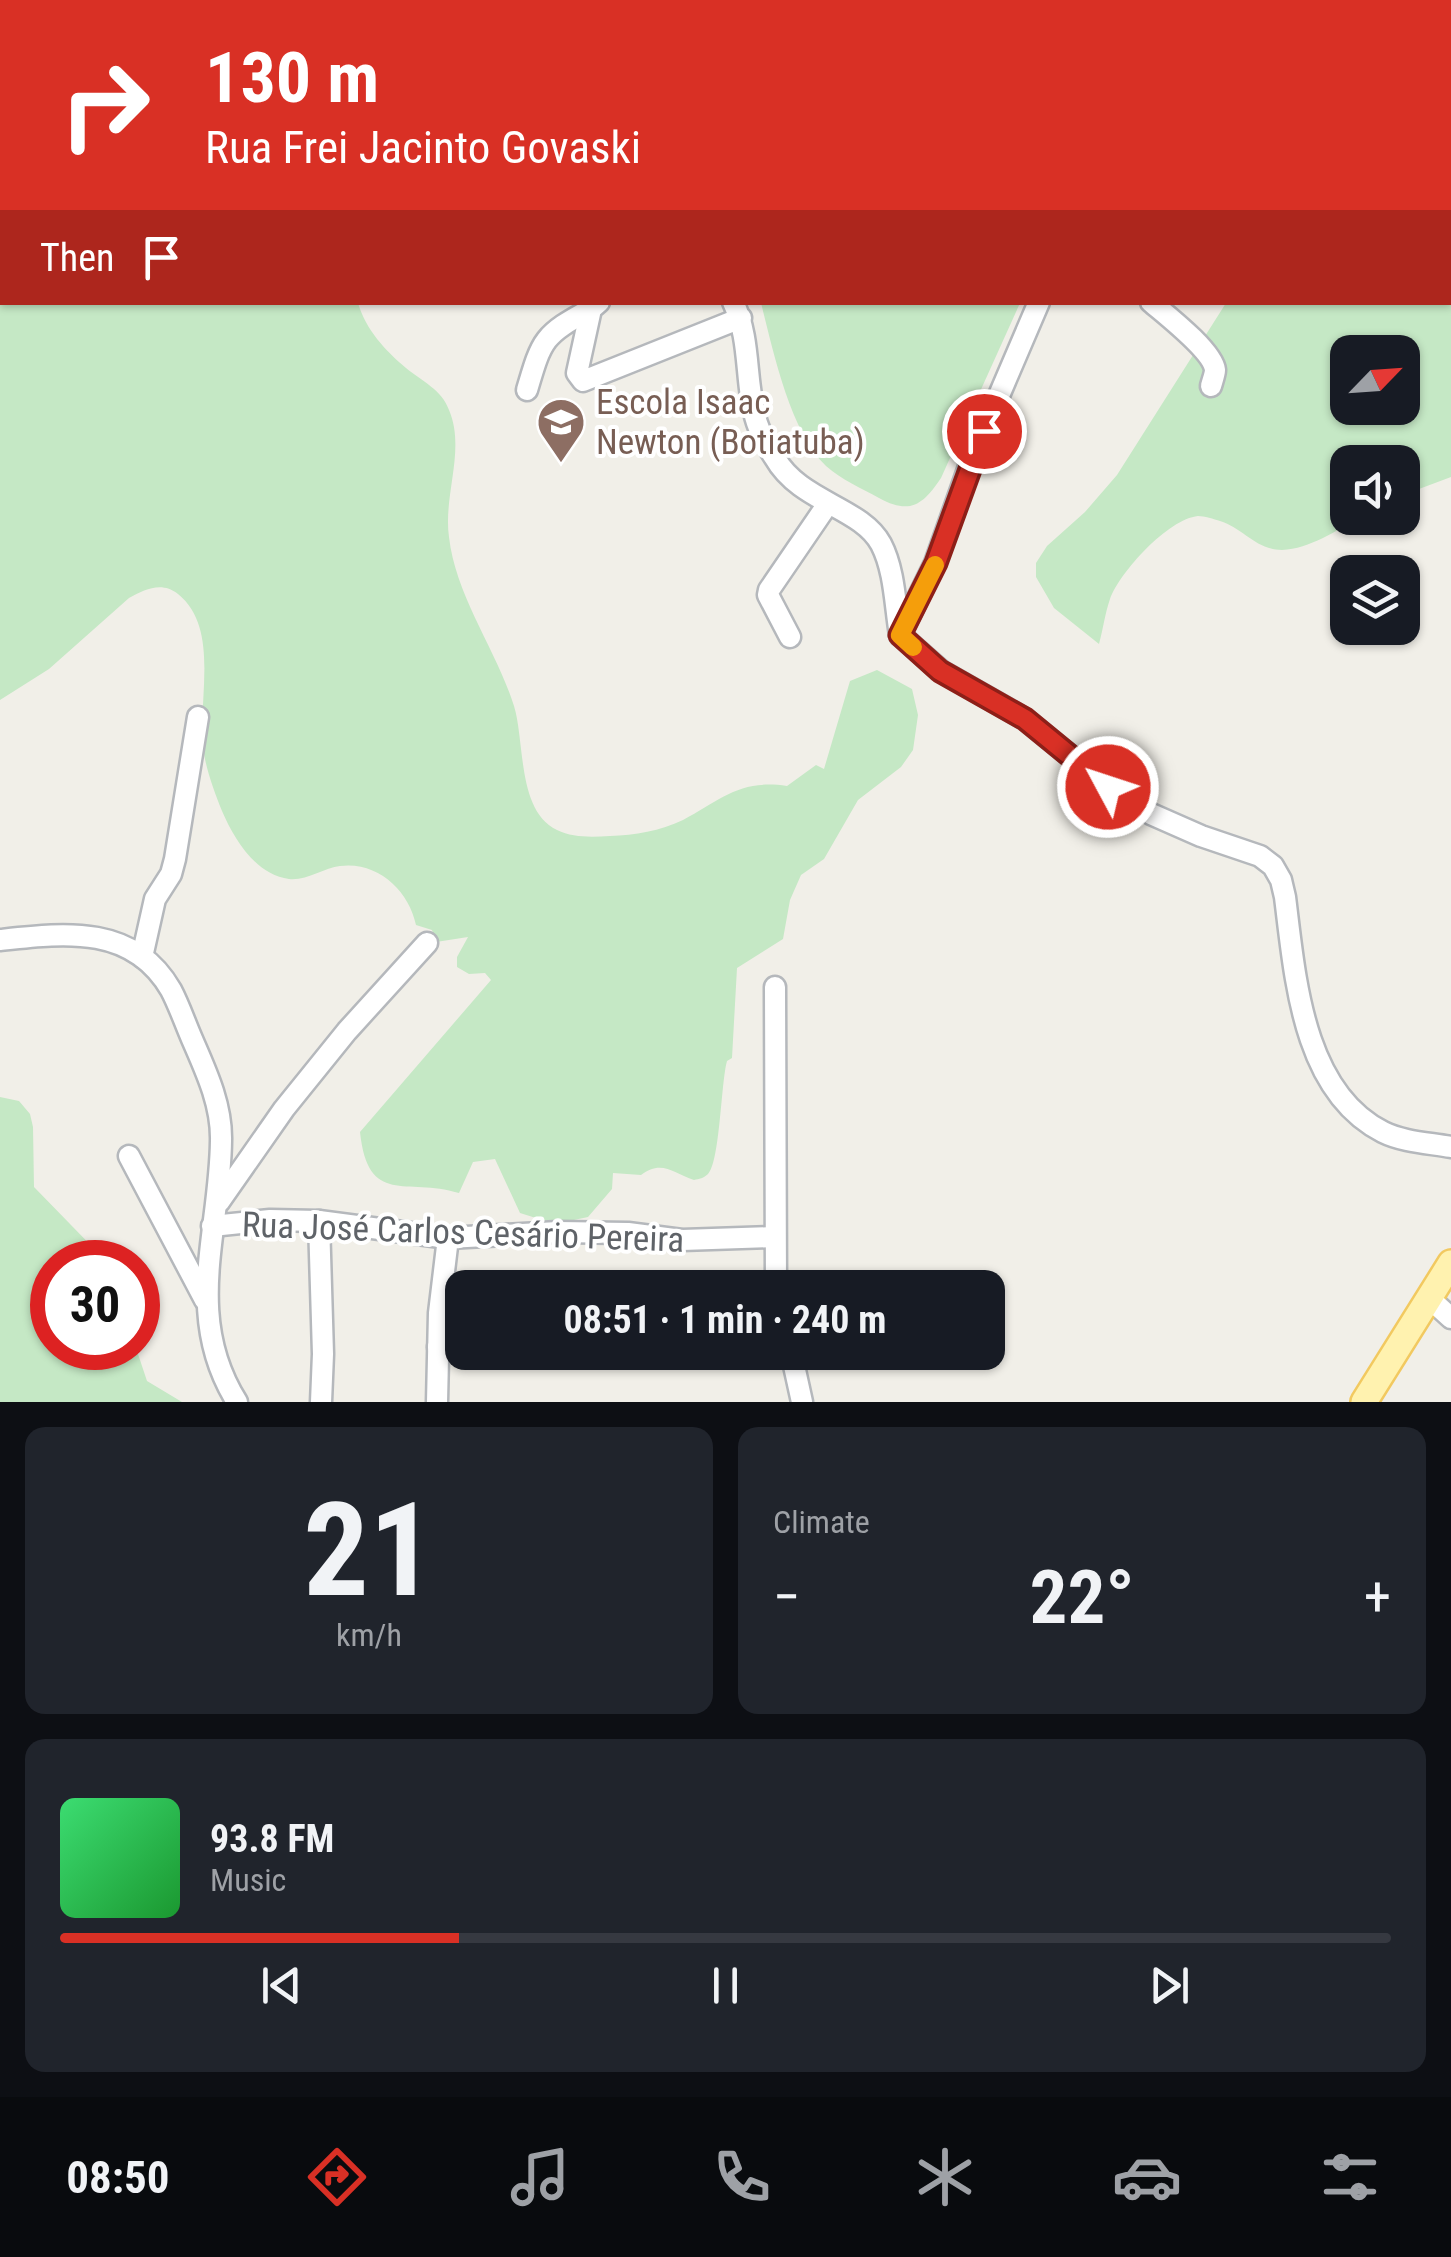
<!DOCTYPE html>
<meta charset="utf-8">
<style>
body{margin:0;font-family:"Roboto Condensed",sans-serif;background:#20242c;color:#f1f3f6;height:100vh;display:flex;flex-direction:column;font-size:38px;white-space:nowrap}
*{box-sizing:border-box;margin:0}
p{font-size:32px;color:#9ea1a6}
.icon{flex:none;width:55px;height:55px;fill:none;stroke:currentColor;stroke-width:2;stroke-linecap:round;stroke-linejoin:round}
.map{position:relative;height:1402px;overflow:hidden}
.sheet{display:flex;flex-direction:column;gap:25px;padding:25px;background:#0d0f14;flex:1}
.sheet>*{flex:none}
.top-card{position:absolute;left:0px;top:0px;width:1452px;height:305px;box-shadow:0 2px 8px #0004;background:#d93025;color:#fff;overflow:hidden}
.needle{width:65px;rotate:65deg}
.buttons{position:absolute;left:1330px;top:335px;display:grid;gap:20px}
.buttons a{display:grid;place-items:center;width:90px;height:90px;border-radius:20px;background:#171b24;box-shadow:0 2px 8px #0004;font-size:50px}
.speed{position:absolute;left:30px;top:1240px;display:flex;gap:20px;font-size:50px;font-weight:700;text-align:center}
.speed>*{display:grid;place-content:center;width:130px;height:130px;border-radius:50%;background:#171b24;box-shadow:0 2px 8px #0004;line-height:1}
.speed .limit{border:15px solid #d22;background:#fff;color:#111}
.pin{position:absolute;display:grid;place-items:center;width:85px;height:85px;color:#fff;margin:-42px;border:5px solid #fff;border-radius:50%;box-shadow:0 2px 10px #0007}
.me{position:absolute;width:110px;margin:-55px;rotate:310deg;stroke-linejoin:round;filter:drop-shadow(0 0 8px #0008)}
.turn{display:flex;align-items:center;gap:35px;height:210px;padding:0 40px;font-size:45px}
.turn .icon{width:130px;height:130px;stroke-width:2.5}
.turn b{display:block;font-size:70px;line-height:85px}
.then{display:flex;align-items:center;height:95px;padding:0 40px;background:#0003;gap:20px;font-size:38px}
.big{font-size:75px;font-weight:700;line-height:1.1}
.sheet .card{flex:1;display:flex;flex-direction:column;justify-content:center;gap:15px;min-width:0;padding:0 35px;border-radius:20px;background:#20242c}
.sheet .dial{align-items:center;gap:0}
.dial b{font-size:130px;line-height:1}
.song{display:flex;align-items:center;gap:30px}
.cover{width:120px;height:120px;border-radius:15px;background:linear-gradient(135deg,hsl(140 70% 55%),hsl(130 70% 35%))}
.played{height:10px;border-radius:5px;background:linear-gradient(90deg,#d93025 30%,#363941 30%)}
.keys{display:flex;justify-content:space-around;direction:ltr}
.heat{display:flex;justify-content:space-between;align-items:center;font-size:55px;direction:ltr}
.sheet .tiles{flex:1;display:grid;gap:25px;grid-template-columns:1fr 1fr}
.card:last-child{grid-column:span 2}
.trip{position:absolute;left:445px;top:1270px;width:560px;height:100px;border-radius:20px;background:#171b24;box-shadow:0 2px 8px #0004;font-weight:700;line-height:100px;text-align:center}
.tabs{display:flex;height:160px;justify-content:space-around;align-items:center;background:#090b0e;color:#9ea1a6}
.tabs .icon{width:70px;height:70px}
.tabs .current{color:#d93025}
.tabs b{font-size:45px;color:#f1f3f6}
.map>svg:first-child{display:block}
.green{fill:#c5e8c5;fill-rule:evenodd}
.lines{fill:none;stroke-linecap:round;stroke-linejoin:round}
.minor-casing{stroke:#b5b8bc;stroke-width:25}
.major-casing{stroke:#f2c960;stroke-width:30}
.minor{stroke:#fff;stroke-width:20}
.major{stroke:#fff2af;stroke-width:25}
.route-casing{stroke:#8d1f18;stroke-width:25}
.route{stroke:#d93025;stroke-width:18}
.slow{stroke:#f59e0b;stroke-width:18}
.labels{text-anchor:middle;stroke-width:8;stroke-linejoin:round;paint-order:stroke}
.education-label{font-size:35px;fill:#785e54;stroke:#fff;text-anchor:start}
.street-label{font-size:35px;fill:#5f6368;stroke:#fff}
</style>
<div class="map">
<svg width="1451" height="1402" viewBox="0 0 1451 1402">
<rect width="100%" height="100%" fill="#f1efe8"/>
<g class="green">
<path d="M0,0L139,2H2V302L358,303C366,330 385,350 406,368C422,381 442,390 449,410C466,450 443,495 449,537C456,597 496,649 514,706C525,742 517,811 557,830C573,838 592,837 610,836C635,835 660,831 683,820C722,799 740,779 787,786L816,765L824,769L850,681L877,670L912,689L918,715L913,750L901,767L858,800L824,859L801,875L790,900L783,939L737,968L732,1058L727,1061C721,1082 720,1162 708,1174C704,1178 699,1179 694,1180C674,1173 661,1159 641,1175L613,1173L612,1189L588,1217L555,1224L520,1213L495,1159L473,1162L459,1193C406,1177 368,1207 360,1132L491,980L485,973L469,974L457,967V957L468,937L436,942L432,930L416,925C409,891 378,861 340,866C324,868 306,881 289,879C256,875 234,839 222,811C214,791 205,767 203,746C198,698 220,628 178,594C162,581 145,589 129,598L49,669L0,700Z"/>
<path d="M1276,0H1451V477L1403,495L1402,462H1348V518H1360C1336,530 1310,549 1282,550C1256,550 1243,528 1220,521C1214,519 1204,516 1198,516C1168,519 1120,572 1110,599C1105,613 1103,630 1099,644L1054,608L1036,577V563L1047,546L1085,512L1117,475L1226,303L1450,302V2H1270ZM1348,352H1402V408H1348Z"/>
<path d="M761,303V302L1020,303L941,478C923,505 910,515 879,498C861,488 842,480 826,466C790,432 773,350 761,303Z"/>
<polygon points="0,1097 19,1101 30,1114 33,1127 34,1187 107,1262 52,1262 52,1348 136,1348 147,1381 182,1402 0,1402"/>
</g>
<g class="lines">
<g class="minor-casing">
<g id="minor">
<polyline points="805,0 807,2"/>
<polyline points="977,0 979,2"/>
<polyline points="778,2 780,0"/>
<polyline points="1134,2 1139,0"/>
<polyline points="1450,3 1451,3"/>
<polyline points="599,302 591,309 577,373 583,381 741,318"/>
<path d="M733,302C752,341 744,383 757,423C761,435 768,448 775,458C800,502 861,507 881,544C895,571 895,606 900,635"/>
<path d="M1151,302C1165,314 1213,351 1215,370C1215,374 1212,382 1211,386"/>
<path d="M527,390C542,339 543,335 591,309"/>
<path d="M900,635L941,671L1025,719L1108,787L1151,814L1201,836L1260,856L1273,866L1281,880L1285,897C1295,976 1302,1091 1383,1132C1403,1142 1429,1143 1451,1147"/>
<polyline points="900,635 935,563 971,461 1039,302"/>
<polyline points="790,637 768,595 769,590 827,505"/>
<path d="M0,940C64,933 133,924 171,990C179,1005 185,1023 192,1039C206,1071 222,1105 221,1141C220,1232 183,1316 237,1402"/>
<polyline points="142,957 155,899 171,874 175,859 198,717"/>
<polyline points="775,987 776,1288"/>
<polyline points="129,1156 205,1300"/>
<polyline points="219,1202 284,1109 347,1031 427,943"/>
<polyline points="319,1221 323,1354 321,1402"/>
<polyline points="212,1226 270,1220 319,1221 448,1238 558,1232 628,1233 682,1240 774,1237"/>
<polyline points="1429,1298 1451,1318"/>
<polyline points="438,1347 462,1346"/>
<polyline points="646,1352 711,1356 756,1352"/>
<polyline points="791,1352 802,1402"/>
<polyline points="437,1402 439,1313 448,1238"/>
</g>
</g>
<g class="major-casing">
<polyline id="major" points="1364,1402 1451,1263"/>
</g>
<use href="#minor" class="minor"/>
<use href="#major" class="major"/>
</g>
<g class="lines">
<g class="route-casing">
<polyline id="route" points="984,431 936,563 900,635 940,671 1025,719 1108,787"/>
</g>
<use href="#route" class="route"/>
<polyline class="slow" points="913,647 900,635 935,565"/>
</g>
<defs>
<g id="school-pin" transform="scale(2.5)"><path d="M0 17L-7.5 6A9.5 9.5 0 1 1 7.5 6Z" fill="#8d6e63" stroke="#fff"/><path d="M0-5L7-2L0 1L-7-2ZM-4 1L0 2.5L4 1V4Q0 6-4 4Z" fill="#fff"/></g>
</defs>
<g fill-rule="evenodd">
<use href="#school-pin" x="561" y="422"/>
</g>
<g class="labels">
<g class="education-label">
<text x="596" y="414">Escola Isaac<tspan x="596" dy="40">Newton (Botiatuba)</tspan></text>
</g>
<g class="street-label">
<text transform="translate(463 1232) rotate(2)" y="12">Rua José Carlos Cesário Pereira</text>
</g>
</g>
</svg>
<div class="buttons">
<a><svg class="needle" viewBox="-14 -14 28 28"><path d="M0-13l5 13h-10z" fill="#e53935"/><path d="M0 13l5-13h-10z" fill="#9ea1a6"/></svg></a>
<a><svg class="icon" aria-label="sound" viewBox="0 0 24 24"><path d="M4 9h4l5-4v14l-5-4H4zM17 9q2 3 0 6"/></svg></a>
<a><svg class="icon" aria-label="layers" viewBox="0 0 24 24"><path d="M12 4l9 5-9 5-9-5zM3 14l9 5 9-5"/></svg></a>
</div>
<div class="speed"><div class="limit">30</div></div>
<div class="pin" style="left:984px;top:431px;background:#d93025"><svg class="icon" aria-label="arrive" viewBox="0 0 24 24"><path d="M6 21V4h12l-3 4 3 4H6"/></svg></div>
<svg class="me" style="left:1108px;top:787px" viewBox="-20 -20 40 40"><circle r="17" fill="#d93025" stroke="#fff" stroke-width="3"/><path d="M0-11L8 9 0 5-8 9z" fill="#fff"/></svg>
<div class="trip">08:51 · 1 min · 240 m</div>
<div class="top-card">
<div class="turn"><svg class="icon" aria-label="right" viewBox="0 0 24 24"><path d="M7 20v-9h11M14 6l5 5-5 5"/></svg><div><b>130 m</b>Rua Frei Jacinto Govaski</div></div>
<div class="then">Then<svg class="icon" aria-label="arrive" viewBox="0 0 24 24"><path d="M6 21V4h12l-3 4 3 4H6"/></svg></div>
</div>
</div>
<section class="sheet">
<div class="tiles">
<div class="card dial"><b>21</b><p>km/h</p></div>
<div class="card"><p>Climate</p>
<div class="heat"><a>−</a><b class="big">22°</b><a>+</a></div>
</div>
<div class="card">
<div class="song"><i class="cover"></i><div><b>93.8 FM</b><p>Music</p></div></div>
<div class="played"></div>
<div class="keys"><svg class="icon" aria-label="previous" viewBox="0 0 24 24"><path d="M18 5L8 12l10 7zM5 5v14"/></svg><svg class="icon" aria-label="pause" viewBox="0 0 24 24"><path d="M8 5v14M16 5v14"/></svg><svg class="icon" aria-label="next" viewBox="0 0 24 24"><path d="M6 5l10 7-10 7zM19 5v14"/></svg></div>
</div>
</div>
</section>
<nav class="tabs">
<b>08:50</b>
<svg class="icon current" aria-label="directions" viewBox="0 0 24 24"><path d="M12 3l9 9-9 9-9-9zM9 14v-3h6M13 9l2 2-2 2"/></svg>
<svg class="icon" aria-label="music" viewBox="0 0 24 24"><path d="M9 18V5l10-2v13"/><circle cx="6" cy="18" r="3"/><circle cx="16" cy="16" r="3"/></svg>
<svg class="icon" aria-label="phone" viewBox="0 0 24 24"><path d="M5 4h4l2 5-3 2q2 4 5 5l2-3 5 2v4C11 20 4 13 5 4z"/></svg>
<svg class="icon" aria-label="climate" viewBox="0 0 24 24"><path d="M12 3v18M4 7l16 10M4 17L20 7"/></svg>
<svg class="icon" aria-label="car" viewBox="0 0 24 24"><path d="M5 17H2v-5l4-1 3-4h7l3 4 3 1v5h-3M9 17h6M6 11h13"/><circle cx="7" cy="17" r="2"/><circle cx="17" cy="17" r="2"/></svg>
<svg class="icon" aria-label="filters" viewBox="0 0 24 24"><path d="M4 7h16M4 17h16"/><circle cx="9" cy="7" r="2"/><circle cx="15" cy="17" r="2"/></svg>
</nav>
